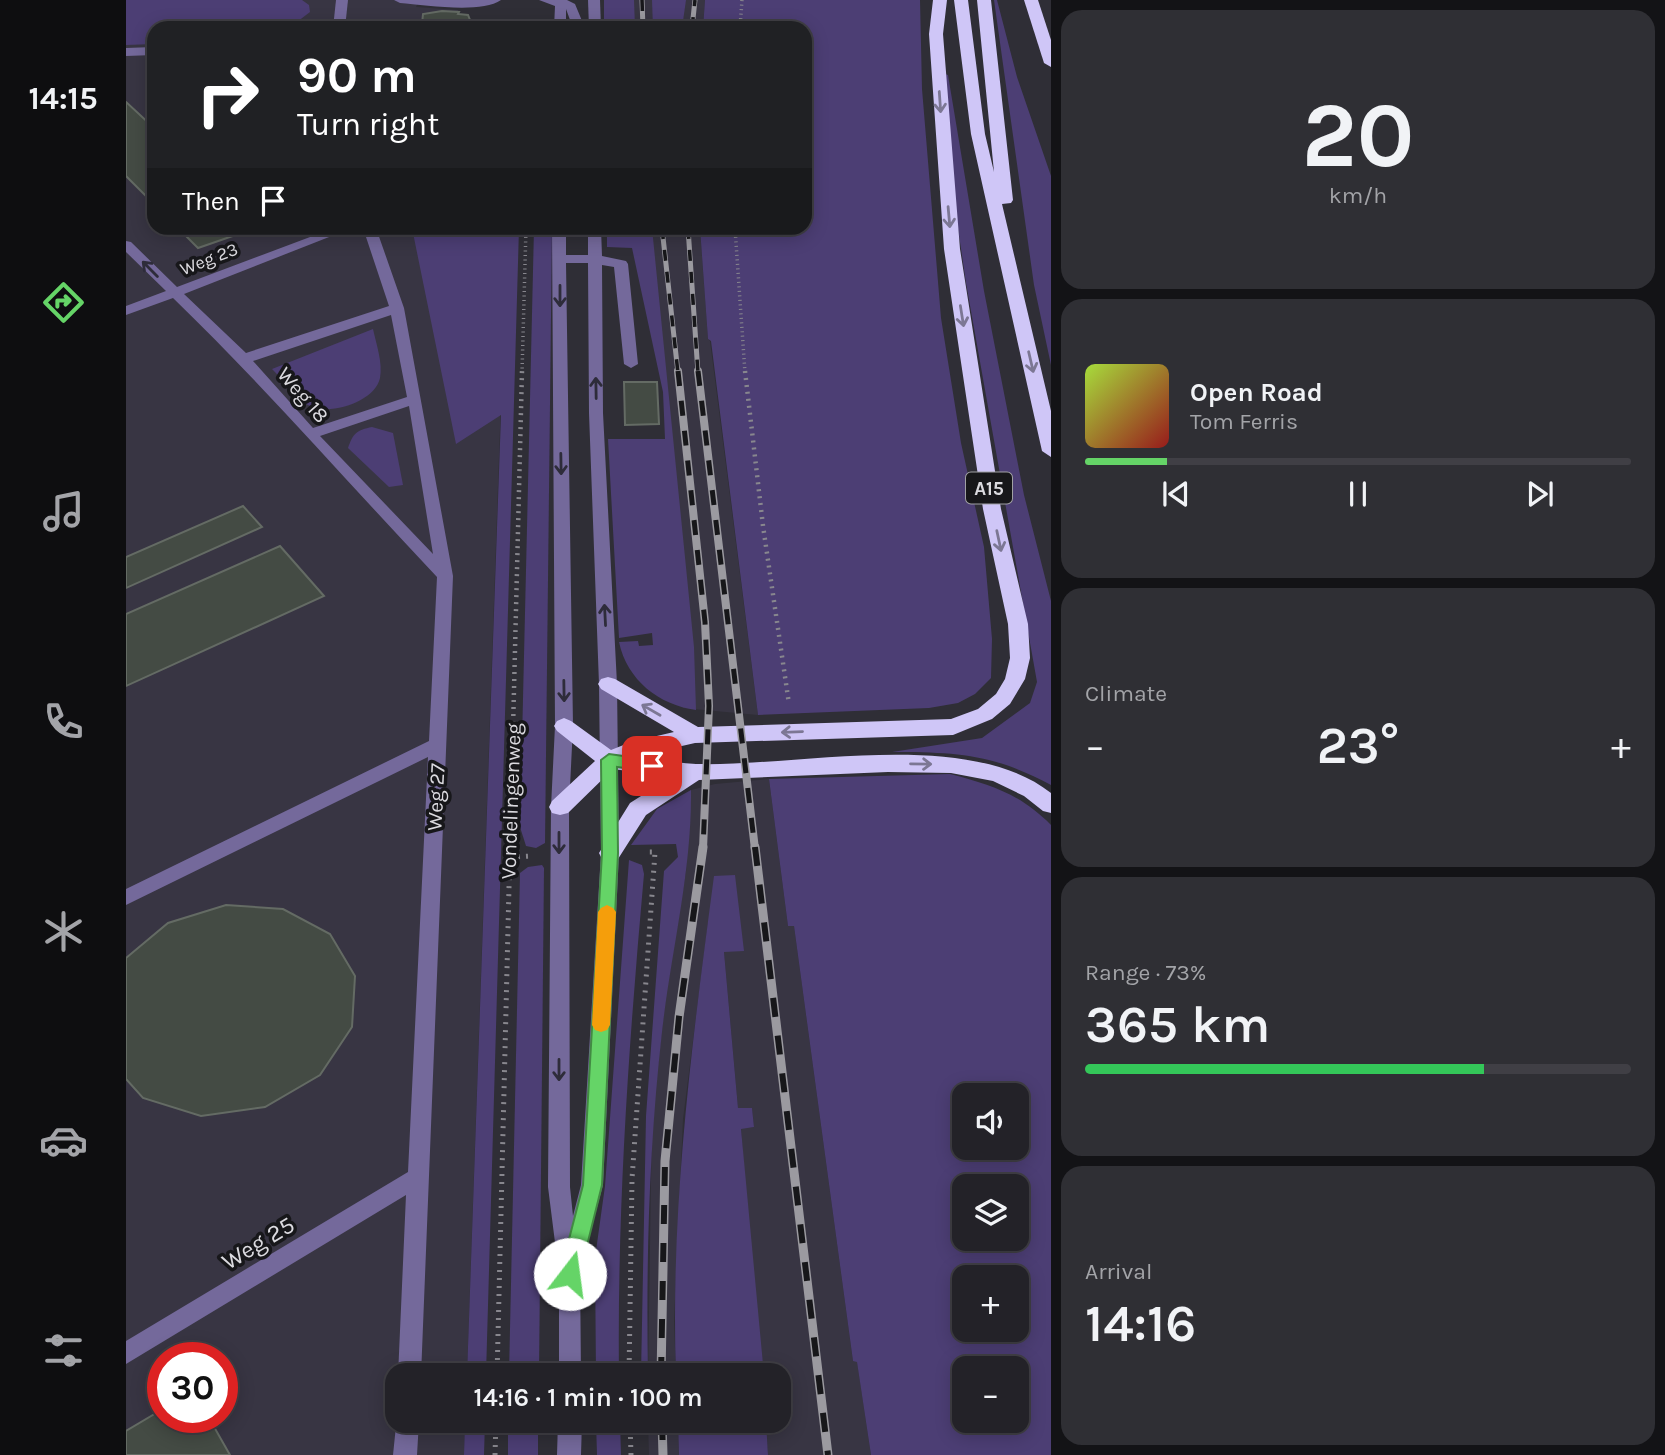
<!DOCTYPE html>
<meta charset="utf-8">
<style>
body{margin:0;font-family:Karla,sans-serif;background:#2f2f34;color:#f1f3f6;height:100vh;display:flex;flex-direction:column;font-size:26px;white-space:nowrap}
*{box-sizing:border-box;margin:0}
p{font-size:23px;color:#a3a4a8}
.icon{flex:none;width:38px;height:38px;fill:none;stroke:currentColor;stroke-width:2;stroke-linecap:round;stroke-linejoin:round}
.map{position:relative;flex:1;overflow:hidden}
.panel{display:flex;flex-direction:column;gap:10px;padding:10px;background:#131316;width:614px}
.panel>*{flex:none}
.banner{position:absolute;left:21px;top:21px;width:665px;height:214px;border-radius:21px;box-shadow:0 4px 18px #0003,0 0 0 2px #403f45;background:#202124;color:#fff;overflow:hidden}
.fabs{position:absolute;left:826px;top:1083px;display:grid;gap:14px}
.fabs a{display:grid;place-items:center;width:77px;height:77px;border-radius:14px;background:#232228;box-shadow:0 4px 18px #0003,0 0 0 2px #403f45;font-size:35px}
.speed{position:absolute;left:21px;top:1342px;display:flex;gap:14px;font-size:35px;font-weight:700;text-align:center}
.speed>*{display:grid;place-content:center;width:91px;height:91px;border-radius:50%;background:#232228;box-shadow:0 4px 18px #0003,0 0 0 2px #403f45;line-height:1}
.speed .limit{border:10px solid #d22;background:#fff;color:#111}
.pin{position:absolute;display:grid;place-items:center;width:60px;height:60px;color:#fff;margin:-30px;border-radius:14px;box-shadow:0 4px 10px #0006}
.me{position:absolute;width:77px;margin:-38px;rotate:15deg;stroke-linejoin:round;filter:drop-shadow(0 0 5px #0008)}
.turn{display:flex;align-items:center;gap:24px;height:147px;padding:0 35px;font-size:32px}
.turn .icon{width:91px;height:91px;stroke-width:2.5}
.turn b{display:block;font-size:49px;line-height:60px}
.then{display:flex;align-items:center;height:66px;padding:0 35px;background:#0003;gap:14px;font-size:26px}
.big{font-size:52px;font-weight:600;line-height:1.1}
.panel .widget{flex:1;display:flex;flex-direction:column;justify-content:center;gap:10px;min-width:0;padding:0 24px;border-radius:21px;background:#2f2f34}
.panel .dial{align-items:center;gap:0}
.dial b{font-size:91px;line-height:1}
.song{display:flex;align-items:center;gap:21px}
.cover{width:84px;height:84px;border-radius:10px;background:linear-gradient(135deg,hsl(80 70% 55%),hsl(0 70% 35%))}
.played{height:7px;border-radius:4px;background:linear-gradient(90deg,#65d467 15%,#403f45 15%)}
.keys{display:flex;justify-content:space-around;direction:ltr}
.heat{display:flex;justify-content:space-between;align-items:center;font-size:38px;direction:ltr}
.charge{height:10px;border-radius:5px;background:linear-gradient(90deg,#34c759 73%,#403f45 0)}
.trip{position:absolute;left:259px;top:1363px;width:406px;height:70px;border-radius:21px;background:#232228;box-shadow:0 4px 18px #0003,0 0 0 2px #403f45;font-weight:600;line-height:70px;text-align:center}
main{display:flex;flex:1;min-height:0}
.tabs{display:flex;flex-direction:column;width:126px;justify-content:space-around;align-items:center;background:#0e0e10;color:#a3a4a8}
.tabs .icon{width:49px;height:49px}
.tabs .selected{color:#65d467}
.tabs b{font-size:32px;color:#f1f3f6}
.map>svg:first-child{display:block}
.built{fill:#383543;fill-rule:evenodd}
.green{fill:#4c3e74;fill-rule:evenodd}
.building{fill:#444b44;stroke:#646b64;stroke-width:2}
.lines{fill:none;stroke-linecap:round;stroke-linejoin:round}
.path-far2{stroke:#88878e;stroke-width:3.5;stroke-dasharray:1 3.5;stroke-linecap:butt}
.path-far1{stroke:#88878e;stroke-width:4.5;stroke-dasharray:2 5;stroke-linecap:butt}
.path{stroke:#88878e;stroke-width:5;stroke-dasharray:2 6;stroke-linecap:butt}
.minor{fill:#74699b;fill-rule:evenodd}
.highway{fill:#cfc6f7;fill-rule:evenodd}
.rail-far2-casing{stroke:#9b9aa0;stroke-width:5}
.rail-far1-casing{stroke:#9b9aa0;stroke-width:8}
.rail-casing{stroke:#9b9aa0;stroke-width:9}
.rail-far2{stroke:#17171a;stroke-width:3.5;stroke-dasharray:11;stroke-linecap:butt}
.rail-far1{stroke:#17171a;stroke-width:5;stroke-dasharray:15;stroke-linecap:butt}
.rail{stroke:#17171a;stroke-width:6;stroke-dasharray:19;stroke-linecap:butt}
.oneway{stroke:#7c7794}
.oneway2{stroke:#2e2c3a}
.route{fill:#65d467;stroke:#428a43;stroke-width:2}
.slow{fill:#f59e0b}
.labels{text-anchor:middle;stroke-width:7;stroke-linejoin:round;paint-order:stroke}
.far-street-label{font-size:18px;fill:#dbdadf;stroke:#17171a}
.shield{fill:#17171a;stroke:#a0a0a4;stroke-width:2}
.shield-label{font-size:19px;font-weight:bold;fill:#dbdadf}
.street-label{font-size:21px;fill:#dbdadf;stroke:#17171a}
.near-street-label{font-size:24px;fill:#dbdadf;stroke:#17171a}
</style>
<main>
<nav class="tabs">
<b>14:15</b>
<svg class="icon selected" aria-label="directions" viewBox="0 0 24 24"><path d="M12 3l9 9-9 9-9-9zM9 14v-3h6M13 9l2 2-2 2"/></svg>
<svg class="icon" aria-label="music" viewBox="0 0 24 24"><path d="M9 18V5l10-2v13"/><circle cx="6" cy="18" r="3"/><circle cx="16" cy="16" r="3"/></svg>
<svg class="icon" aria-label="phone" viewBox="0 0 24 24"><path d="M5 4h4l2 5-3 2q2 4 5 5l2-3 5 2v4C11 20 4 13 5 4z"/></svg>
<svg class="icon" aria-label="climate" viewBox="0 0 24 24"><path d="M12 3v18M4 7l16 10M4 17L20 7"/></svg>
<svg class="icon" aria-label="car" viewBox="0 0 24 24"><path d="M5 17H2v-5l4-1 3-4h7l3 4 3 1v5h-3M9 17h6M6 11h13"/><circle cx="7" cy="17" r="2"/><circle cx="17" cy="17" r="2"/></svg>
<svg class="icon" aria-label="filters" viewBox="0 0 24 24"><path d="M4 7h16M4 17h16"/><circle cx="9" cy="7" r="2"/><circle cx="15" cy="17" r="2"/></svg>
</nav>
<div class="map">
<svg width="925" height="1455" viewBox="0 0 925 1455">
<rect width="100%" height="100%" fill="#2f2e36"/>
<g class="built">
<path d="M0,0H293L290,7L332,10V28H28V228H381L341,1375L271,1376V1421H339L338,1455H0ZM37,1358H96V1418H37Z"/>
<polygon points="494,0 579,0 577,28 495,28"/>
<polygon points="510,228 574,228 582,339 584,341 632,715 557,708 537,380"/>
<polygon points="643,779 662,926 668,926 727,1361 731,1361 745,1455 642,1455 640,1421 653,1421 653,1376 638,1375 638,1369 633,1369 615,1128 628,1127 626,1108 612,1108 598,952 582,923 557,1119 548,1322 550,1375 522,1376 526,1116 540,995 560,871 565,790 589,784"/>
<polygon points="522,1421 552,1421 553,1455 523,1455"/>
</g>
<g class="green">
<polygon points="0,0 176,0 183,5 184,12 163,28 28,28 28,44 0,45"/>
<polygon points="478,0 508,0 509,28 478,28"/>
<polygon points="526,0 560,0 556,28 527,28"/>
<polygon points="579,0 794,0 796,89 815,318 835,443 858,547 866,639 865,678 849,694 832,703 803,708 632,715 585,341 582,339 574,228 679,228 679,28 577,28"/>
<polygon points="868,0 871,0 891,77 925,176 925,365 908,285"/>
<path d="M819,74L822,75L858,291L898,495L925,601V785C868,754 829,752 766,752L856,738L904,703L911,682L840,283L826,187Z"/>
<polygon points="286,228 393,228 360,1375 341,1375 375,415 330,444"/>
<polygon points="408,228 426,228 419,843 410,848 400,846 394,827"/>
<path d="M481,228H526L568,647L570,710C533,705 501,680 493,642L512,641L513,646L527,645L526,633L493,638L482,439H539L537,392L506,248L481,247Z"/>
<path d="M247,329C250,343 257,363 254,378C249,402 201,418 180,404C168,396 157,380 146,369Z"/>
<path d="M246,427L267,433L277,485L263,487L222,448C227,433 231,430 246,427Z"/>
<path d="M824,774C866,785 894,794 925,825V1455H745L731,1362L727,1361L668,926H662L643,779ZM838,1096H891V1148H838ZM838,1186H891V1239H838ZM838,1278H891V1330H838ZM838,1368H891V1421H838Z"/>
<path d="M565,790C566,872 545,951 536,1032C523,1146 520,1261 522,1375H515L520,1116L538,871L552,857L550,844L505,845L531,809Z"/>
<path d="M503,860L516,865L518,874C503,1041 491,1208 493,1375H470L469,1258L479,1186Z"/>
<polygon points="416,865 418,868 413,1375 383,1375 394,873 402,867"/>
<path d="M609,875L618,951L598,952L612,1108H626L628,1127L615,1129L638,1375H550C544,1208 566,1042 588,876Z"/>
<polygon points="339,1421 359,1421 358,1455 338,1455"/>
<rect x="382" y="1421" width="30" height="34"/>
<polygon points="470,1421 494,1421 495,1455 471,1455"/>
<polygon points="552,1421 640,1421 642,1455 553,1455"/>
</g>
<g class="building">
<polygon points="316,11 333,12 332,14 342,15 344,20 331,25 296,24 297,14"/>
<polygon points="0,102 28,128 28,204 0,176"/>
<polygon points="52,228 130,228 72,248"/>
<polygon points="498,382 531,382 533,424 499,425"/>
<polygon points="117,506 136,527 0,588 0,557"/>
<polygon points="154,546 198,596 0,686 0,614"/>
<polygon points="100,905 157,909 204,934 229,976 226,1027 194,1075 139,1107 75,1116 17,1098 0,1079 0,958 42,923"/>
<polygon points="37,1409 37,1418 83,1418 104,1455 0,1455 0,1431"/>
</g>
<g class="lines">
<g class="path-far2">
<polyline points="614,28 616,0"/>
<polyline points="609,228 619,373"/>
<polyline points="396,373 400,228"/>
</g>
<g class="path-far1">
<polyline points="619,371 637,526 663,704"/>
<polyline points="384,849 396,371"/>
</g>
<g class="path">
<polyline points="384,857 405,856"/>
<polyline points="371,1376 384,847"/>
<polyline points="503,1376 506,1179 529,852 519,852"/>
<polyline points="504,1421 505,1455"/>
<polyline points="369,1455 370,1421"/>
</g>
<g class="minor">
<polygon points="210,0 222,0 219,28 207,28"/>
<path d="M268,0H375C355,14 299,5 274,3Z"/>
<polygon points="413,0 441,0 449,4 459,28 447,28 440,9 440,28 428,28 429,6"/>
<polygon points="462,0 474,0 475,28 463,28"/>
<polygon points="28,47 28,55 0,56 0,48"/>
<path d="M208,228H226L58,294L120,353L263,306L237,228H250L278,308L327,576L295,1376H272L280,1195L0,1364V1341L282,1172L302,757L0,905V889L303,741L311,577C223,484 139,387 47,298L0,315V306L40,291L0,252V241L5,242L51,287ZM265,315L281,397L187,428L127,361ZM283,406L307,554L194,436Z"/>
<path d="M426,228H440V255H462V228H475L476,256L500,261L502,264L512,364L505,368L498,364L488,267L476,265L477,413L491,684L493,853L477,1185L454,1270L455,1376H433V1274L422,1187L425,807L429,726ZM440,263H462L463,413L473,684L475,853L455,1185L447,1216L444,1187L443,807L447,726Z"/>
<polygon points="271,1416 271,1421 293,1421 291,1455 267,1455"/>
<polygon points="432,1421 456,1421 455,1455 431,1455"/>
</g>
<g class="highway">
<path d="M807,0H821L817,34L834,249L875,509L902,624L904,658L899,679L884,704L866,719L827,735L569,743L512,756C531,759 551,763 570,764C672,767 841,727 925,793V813L917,811L898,796L867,781L825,773L762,772L573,780L520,815L492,859L484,862L476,859L473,853L504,803L545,777L487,769L442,813L434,815L426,813L423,807L426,801L469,761L431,731L428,726L431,721L438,718L445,721L485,750L505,742L548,732L475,689L472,684L475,679L482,677L489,679L572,727L825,719L852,709L870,694L879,679L884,658L882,624L857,509L818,249L803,34Z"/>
<polygon points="828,0 842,0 859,134 868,172 851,0 865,0 887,200 885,203 876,204 925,411 925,457 916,451 845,134"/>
<polygon points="898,0 912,0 925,40 925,67 918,63"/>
</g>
<g class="rail-far2-casing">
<g id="rail-far2">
<polyline points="516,0 517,28"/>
<polyline points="566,28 569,0"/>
<polyline points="536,228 552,373"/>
<polyline points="562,228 572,373"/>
</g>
</g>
<g class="rail-far1-casing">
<g id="rail-far1">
<polyline points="552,371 579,622 583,706 577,849"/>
<polyline points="572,371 629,849"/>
</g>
</g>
<g class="rail-casing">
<g id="rail">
<polyline points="629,847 702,1455"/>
<polyline points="535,1376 539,1161 553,1017 577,847"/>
<polyline points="536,1421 537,1455"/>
</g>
</g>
<use href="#rail-far2" class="rail-far2"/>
<use href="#rail-far1" class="rail-far1"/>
<use href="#rail" class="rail"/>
</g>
<defs><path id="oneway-shaft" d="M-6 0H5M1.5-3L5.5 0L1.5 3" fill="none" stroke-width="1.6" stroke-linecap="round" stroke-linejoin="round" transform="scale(1.75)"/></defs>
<g class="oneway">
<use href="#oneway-shaft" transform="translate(814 102) rotate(86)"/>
<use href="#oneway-shaft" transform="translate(823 217) rotate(85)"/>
<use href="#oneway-shaft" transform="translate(836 316) rotate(81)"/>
<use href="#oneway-shaft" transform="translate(905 362) rotate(77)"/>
<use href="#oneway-shaft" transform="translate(873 541) rotate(78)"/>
<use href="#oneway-shaft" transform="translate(525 710) rotate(-150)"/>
<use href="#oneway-shaft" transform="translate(666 732) rotate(178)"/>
<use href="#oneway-shaft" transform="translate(795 764) rotate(1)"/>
</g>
<g class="oneway2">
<use href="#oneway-shaft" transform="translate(24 269) rotate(-135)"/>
<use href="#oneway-shaft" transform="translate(434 296) rotate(90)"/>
<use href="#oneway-shaft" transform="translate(470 388) rotate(-91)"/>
<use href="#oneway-shaft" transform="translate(435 464) rotate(89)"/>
<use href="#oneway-shaft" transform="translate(479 615) rotate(-93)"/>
<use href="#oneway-shaft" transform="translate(438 691) rotate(89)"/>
<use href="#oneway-shaft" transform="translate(433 843) rotate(90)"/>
<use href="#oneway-shaft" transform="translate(433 1070) rotate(90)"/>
</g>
<polygon class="route" points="483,754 526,760 534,766 526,772 491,767 492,853 476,1185 454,1274 451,1281 444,1284 437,1281 434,1274 457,1185 476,853 475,760"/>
<polygon class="slow" points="481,905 487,908 490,912 484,1025 481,1030 475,1032 469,1030 466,1025 472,912 475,908"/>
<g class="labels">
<g class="far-street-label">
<text transform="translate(83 259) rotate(-21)" y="6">Weg 23</text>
</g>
<rect class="shield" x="840" y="472.5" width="46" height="31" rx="5"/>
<g class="shield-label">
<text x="863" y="495">A15</text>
</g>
<g class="street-label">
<text transform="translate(177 395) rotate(49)" y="7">Weg 18</text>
<text transform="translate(310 797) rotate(-87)" y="7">Weg 27</text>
<text transform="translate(385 801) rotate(-88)" y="7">Vondelingenweg</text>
</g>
<g class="near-street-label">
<text transform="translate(132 1243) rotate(-31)" y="8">Weg 25</text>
</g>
</g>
</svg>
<div class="fabs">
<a><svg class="icon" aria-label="sound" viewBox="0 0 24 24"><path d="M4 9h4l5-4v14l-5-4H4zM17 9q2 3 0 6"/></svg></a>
<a><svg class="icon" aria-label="layers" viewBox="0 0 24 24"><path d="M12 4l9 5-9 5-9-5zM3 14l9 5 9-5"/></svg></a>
<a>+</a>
<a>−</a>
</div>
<div class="speed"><div class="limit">30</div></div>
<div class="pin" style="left:526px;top:766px;background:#d93025"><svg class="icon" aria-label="arrive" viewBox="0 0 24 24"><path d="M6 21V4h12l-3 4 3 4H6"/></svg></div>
<svg class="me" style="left:444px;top:1274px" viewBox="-20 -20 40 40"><circle r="19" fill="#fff"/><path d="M0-13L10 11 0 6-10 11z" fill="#65d467"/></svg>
<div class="trip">14:16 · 1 min · 100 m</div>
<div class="banner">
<div class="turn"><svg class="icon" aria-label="right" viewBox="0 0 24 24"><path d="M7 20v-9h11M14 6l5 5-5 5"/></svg><div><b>90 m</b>Turn right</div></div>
<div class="then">Then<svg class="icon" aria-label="arrive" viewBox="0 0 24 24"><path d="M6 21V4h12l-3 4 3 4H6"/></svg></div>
</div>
</div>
<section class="panel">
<div class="widget dial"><b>20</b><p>km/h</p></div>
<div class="widget">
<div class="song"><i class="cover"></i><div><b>Open Road</b><p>Tom Ferris</p></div></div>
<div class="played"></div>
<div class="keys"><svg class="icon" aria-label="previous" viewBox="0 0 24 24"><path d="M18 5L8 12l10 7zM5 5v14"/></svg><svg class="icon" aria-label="pause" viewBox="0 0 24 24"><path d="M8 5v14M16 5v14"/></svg><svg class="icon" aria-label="next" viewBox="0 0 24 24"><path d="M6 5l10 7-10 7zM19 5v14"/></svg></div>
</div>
<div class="widget"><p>Climate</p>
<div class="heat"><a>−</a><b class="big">23°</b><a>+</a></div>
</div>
<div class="widget"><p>Range · 73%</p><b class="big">365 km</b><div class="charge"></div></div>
<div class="widget"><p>Arrival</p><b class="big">14:16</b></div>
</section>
</main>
